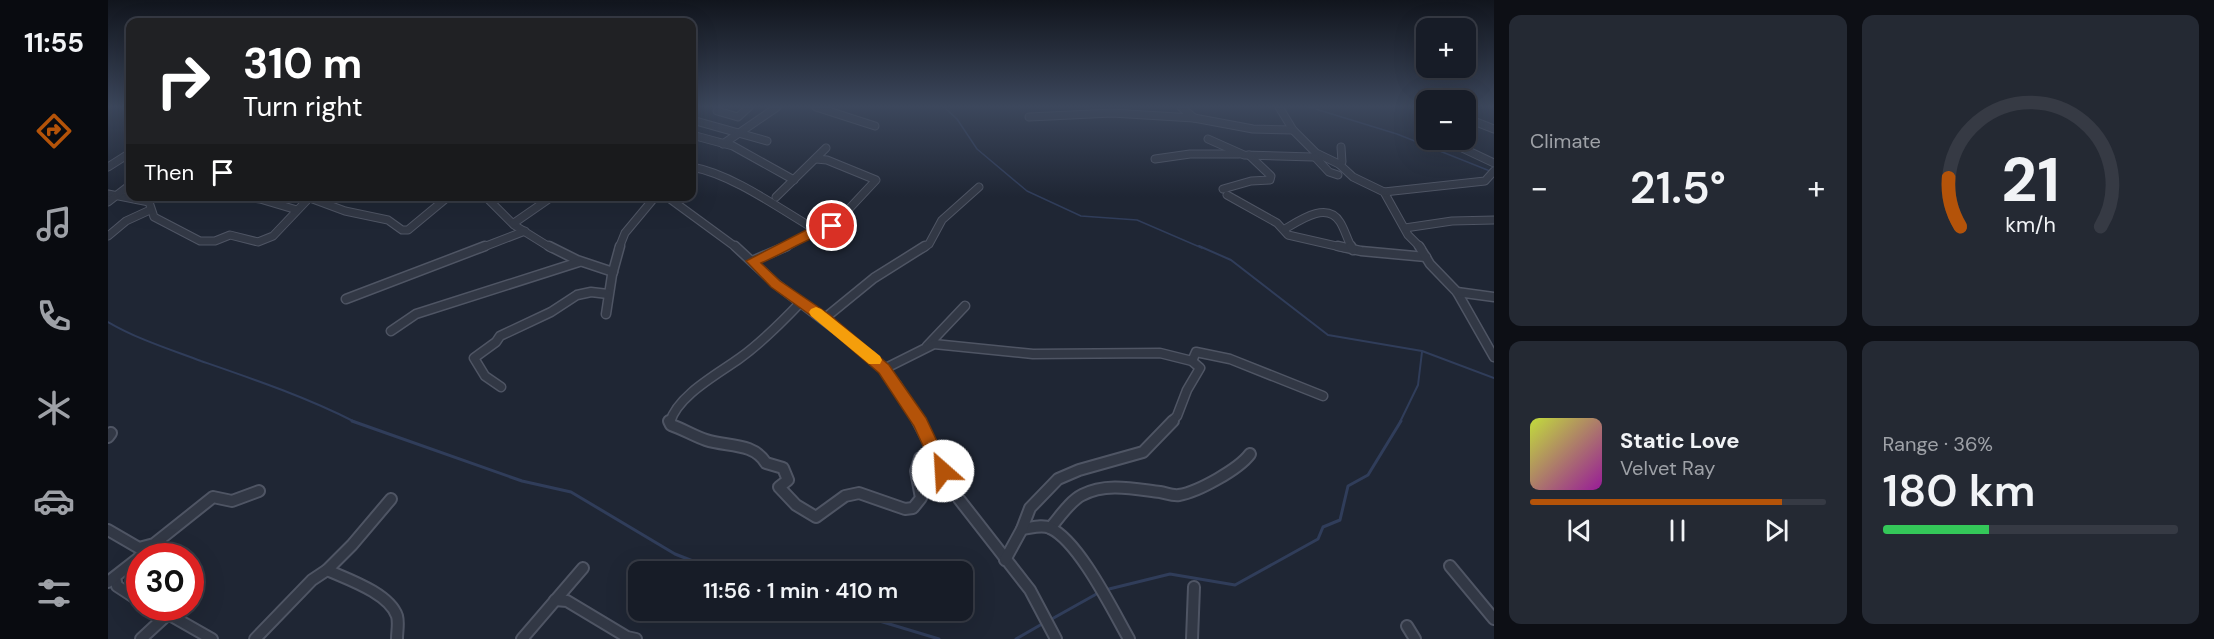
<!DOCTYPE html>
<meta charset="utf-8">
<style>
body{margin:0;font-family:"DM Sans",sans-serif;background:#242933;color:#f1f3f6;height:100vh;display:flex;flex-direction:column;font-size:22px;white-space:nowrap}
*{box-sizing:border-box;margin:0}
p{font-size:20px;color:#9ea1a7}
.icon{flex:none;width:33px;height:33px;fill:none;stroke:currentColor;stroke-width:2;stroke-linecap:round;stroke-linejoin:round}
.map{position:relative;flex:1;overflow:hidden}
.panel{display:flex;flex-direction:column;gap:15px;padding:15px;background:#0d0f15;width:720px}
.panel>*{flex:none}
.hud{position:absolute;left:18px;top:18px;width:570px;height:183px;border-radius:12px;box-shadow:0 6px 24px #0002,0 0 0 2px #363a44;background:#202124;color:#fff;overflow:hidden}
.buttons{position:absolute;left:1308px;top:18px;display:grid;gap:12px}
.buttons a{display:grid;place-items:center;width:60px;height:60px;border-radius:12px;background:#171c27;box-shadow:0 6px 24px #0002,0 0 0 2px #363a44;font-size:30px}
.speed{position:absolute;left:18px;top:543px;display:flex;gap:12px;font-size:30px;font-weight:700;text-align:center}
.speed>*{display:grid;place-content:center;width:78px;height:78px;border-radius:50%;background:#171c27;box-shadow:0 6px 24px #0002,0 0 0 2px #363a44;line-height:1}
.speed .limit{border:9px solid #d22;background:#fff;color:#111}
.pin{position:absolute;display:grid;place-items:center;width:51px;height:51px;color:#fff;margin:-26px;border:3px solid #fff;border-radius:50%;box-shadow:0 2px 6px #0007}
.me{position:absolute;width:66px;margin:-33px;rotate:334deg;stroke-linejoin:round;filter:drop-shadow(0 0 4px #0008)}
.turn{display:flex;align-items:center;gap:21px;height:126px;padding:0 18px;font-size:27px}
.turn .icon{width:78px;height:78px;stroke-width:2.5}
.turn b{display:block;font-size:42px;line-height:51px}
.then{display:flex;align-items:center;height:57px;padding:0 18px;background:#0003;gap:12px;font-size:22px}
.big{font-size:45px;font-weight:600;line-height:1.1}
.panel .widget{flex:1;display:flex;flex-direction:column;justify-content:center;gap:9px;min-width:0;padding:0 21px;border-radius:12px;background:#242933}
.panel .dial{align-items:center;gap:0}
.dial svg{height:156px;overflow:visible;fill:none;stroke:#363a44;stroke-width:7;stroke-linecap:round;text-anchor:middle}
.dial text{fill:#f1f3f6;stroke:none}
.song{display:flex;align-items:center;gap:18px}
.cover{width:72px;height:72px;border-radius:9px;background:linear-gradient(135deg,hsl(70 70% 55%),hsl(300 70% 35%))}
.played{height:6px;border-radius:3px;background:linear-gradient(90deg,#b45309 85%,#363a44 85%)}
.keys{display:flex;justify-content:space-around;direction:ltr}
.heat{display:flex;justify-content:space-between;align-items:center;font-size:33px;direction:ltr}
.charge{height:9px;border-radius:4px;background:linear-gradient(90deg,#34c759 36%,#363a44 0)}
.panel .tiles{flex:1;display:grid;gap:15px;grid-template-columns:repeat(2,1fr)}
.trip{position:absolute;left:520px;top:561px;width:345px;height:60px;border-radius:12px;background:#171c27;box-shadow:0 6px 24px #0002,0 0 0 2px #363a44;font-weight:600;line-height:60px;text-align:center}
main{display:flex;flex:1;min-height:0}
.tabs{display:flex;flex-direction:column;width:108px;justify-content:space-around;align-items:center;background:#090b10;color:#9ea1a7}
.tabs .icon{width:42px;height:42px}
.tabs .current{color:#b45309}
.tabs b{font-size:27px;color:#f1f3f6}
.map>svg:first-child{display:block}
.lines{fill:none;stroke-linecap:round;stroke-linejoin:round}
.stream-far2{stroke:#303d5a;stroke-width:1.5}
.stream-far1{stroke:#303d5a;stroke-width:2}
.stream{stroke:#303d5a;stroke-width:3}
.street-far2-casing{stroke:#4f5564;stroke-width:9}
.street-far1-casing{stroke:#4f5564;stroke-width:11}
.street-casing{stroke:#4f5564;stroke-width:14}
.street-far2{stroke:#323845;stroke-width:7}
.street-far1{stroke:#323845;stroke-width:8}
.street{stroke:#323845;stroke-width:10}
.route{fill:#b45309;stroke:#753606;stroke-width:1.5}
.slow{fill:#f59e0b}
</style>
<main>
<nav class="tabs">
<b>11:55</b>
<svg class="icon current" aria-label="directions" viewBox="0 0 24 24"><path d="M12 3l9 9-9 9-9-9zM9 14v-3h6M13 9l2 2-2 2"/></svg>
<svg class="icon" aria-label="music" viewBox="0 0 24 24"><path d="M9 18V5l10-2v13"/><circle cx="6" cy="18" r="3"/><circle cx="16" cy="16" r="3"/></svg>
<svg class="icon" aria-label="phone" viewBox="0 0 24 24"><path d="M5 4h4l2 5-3 2q2 4 5 5l2-3 5 2v4C11 20 4 13 5 4z"/></svg>
<svg class="icon" aria-label="climate" viewBox="0 0 24 24"><path d="M12 3v18M4 7l16 10M4 17L20 7"/></svg>
<svg class="icon" aria-label="car" viewBox="0 0 24 24"><path d="M5 17H2v-5l4-1 3-4h7l3 4 3 1v5h-3M9 17h6M6 11h13"/><circle cx="7" cy="17" r="2"/><circle cx="17" cy="17" r="2"/></svg>
<svg class="icon" aria-label="filters" viewBox="0 0 24 24"><path d="M4 7h16M4 17h16"/><circle cx="9" cy="7" r="2"/><circle cx="15" cy="17" r="2"/></svg>
</nav>
<div class="map">
<svg width="1386" height="639" viewBox="0 0 1386 639">
<rect width="100%" height="100%" fill="#1f2634"/>
<g class="lines">
<g class="stream-far2">
<polyline points="836,107 849,119 869,149 919,191 973,216 1029,220 1094,248"/>
<polyline points="1201,107 1289,134 1382,171"/>
</g>
<g class="stream-far1">
<polyline points="1091,246 1123,260 1220,335 1314,351 1386,378"/>
<path d="M0,322C29,339 61,349 93,361C145,379 198,397 247,422"/>
<polyline points="1292,422 1310,385 1314,352"/>
</g>
<g class="stream">
<polyline points="244,421 414,481 463,492 567,554 613,572"/>
<polyline points="997,590 1062,574 1127,585 1210,539 1215,527 1232,520 1240,486 1260,475 1293,421"/>
<polyline points="735,610 831,639"/>
<polyline points="942,620 992,592"/>
<polyline points="908,639 934,624"/>
</g>
<g class="street-far2-casing">
<g id="street-far2">
<polyline points="708,107 767,126"/>
<polyline points="1171,107 1185,130 1208,153 1231,164 1245,177 1276,192 1300,235 1313,248"/>
<polyline points="584,110 586,107"/>
<polyline points="609,111 630,117 641,107"/>
<polyline points="921,117 1004,113 1086,118 1073,107"/>
<polyline points="1086,118 1145,129 1185,130"/>
<polyline points="1358,118 1386,129"/>
<polyline points="584,120 659,141"/>
<polyline points="1318,127 1314,133 1318,135"/>
<polyline points="584,135 625,146 686,180"/>
<polyline points="1100,139 1136,155 1205,157 1211,155"/>
<polyline points="1328,140 1350,146 1386,163"/>
<polyline points="615,144 669,107"/>
<polyline points="1207,157 1221,172 1230,175"/>
<polyline points="1047,159 1082,154 1131,154"/>
<polyline points="1231,164 1234,162 1233,147"/>
<polyline points="0,167 22,153"/>
<path d="M584,167C624,174 672,209 708,230"/>
<polyline points="1115,189 1143,181 1162,180 1163,176 1141,155"/>
<polyline points="1276,192 1377,181 1386,171"/>
<polyline points="0,194 41,202 46,217 92,241 107,241 122,235 150,242 165,236 203,196"/>
<polyline points="1119,195 1169,223 1180,235 1237,248"/>
<polyline points="131,196 152,199 189,210"/>
<polyline points="377,196 406,225 443,248"/>
<polyline points="558,196 629,248"/>
<polyline points="668,197 718,148"/>
<polyline points="202,198 237,211 280,220 294,230 300,230 341,196"/>
<polyline points="0,202 22,185"/>
<polyline points="406,223 445,196"/>
<polyline points="1297,228 1344,221 1386,220"/>
<path d="M1177,229C1192,220 1219,201 1232,222C1237,230 1239,239 1244,248"/>
<polyline points="0,236 18,221 42,210"/>
<polyline points="373,248 417,231"/>
<polyline points="511,248 517,233 547,197"/>
<polyline points="676,248 708,230 725,226 768,180 719,160 708,159"/>
<polyline points="815,248 821,244 834,220 871,187"/>
</g>
</g>
<g class="street-far1-casing">
<g id="street-far1">
<polyline points="441,246 469,260 505,272"/>
<polyline points="627,246 668,284 763,356 789,385 811,422"/>
<polyline points="1230,246 1253,251 1318,257"/>
<polyline points="1243,246 1245,250"/>
<polyline points="1311,246 1322,264 1349,292 1386,357"/>
<polyline points="644,261 679,246"/>
<polyline points="1349,292 1386,297"/>
<polyline points="238,299 377,246"/>
<polyline points="498,314 504,275 512,246"/>
<polyline points="717,318 766,278 817,246"/>
<polyline points="283,331 308,314 471,262"/>
<polyline points="819,346 857,306"/>
<polyline points="1084,361 1088,352 1122,359 1215,396"/>
<polyline points="776,369 826,344 925,354 1052,353 1084,361 1092,368 1079,390 1069,416 1063,422"/>
<polyline points="393,387 377,376 366,358 388,342 392,336 443,312 469,295 483,292 500,294"/>
<path d="M562,422C570,395 610,374 632,358C654,342 674,322 693,302"/>
</g>
</g>
<g class="street-casing">
<g id="street">
<path d="M561,421L563,425C575,429 586,436 598,440C619,447 645,442 658,463L675,468L680,480L671,487L688,505L708,517L737,496L751,493L797,509L805,508L813,498L808,471L812,458L827,454"/>
<polyline points="810,421 851,499 922,590 948,639"/>
<polyline points="0,437 3,433"/>
<path d="M942,528C951,518 962,501 974,495C998,482 1027,489 1052,492C1058,493 1065,496 1071,495C1090,492 1131,469 1142,454"/>
<path d="M914,529C923,528 934,524 942,528C971,541 1005,611 1021,639"/>
<polyline points="0,530 31,548 46,544 105,497 124,501 151,491"/>
<polyline points="897,560 914,529 922,508 950,479 971,470 1035,452 1065,421"/>
<polyline points="1342,566 1386,619"/>
<path d="M219,570C239,579 281,593 289,616C291,623 289,631 289,639"/>
<polyline points="7,578 9,586 32,601"/>
<polyline points="0,582 32,557"/>
<polyline points="447,600 459,601 519,637 528,639"/>
<polyline points="44,608 60,614 104,639"/>
<polyline points="1299,626 1307,639"/>
<polyline points="33,639 60,614"/>
<polyline points="147,639 204,580 219,570 244,545 283,499"/>
<polyline points="414,639 475,568"/>
<polyline points="1084,639 1086,587"/>
</g>
</g>
<use href="#street-far2" class="street-far2"/>
<use href="#street-far1" class="street-far1"/>
<use href="#street" class="street"/>
</g>
<linearGradient id="sky" x2="0" y2="1"><stop stop-color="#11151d"/><stop offset="0.54" stop-color="#3c475c"/><stop offset="1" stop-color="#3c475c" stop-opacity="0"/></linearGradient>
<rect width="1386" height="197" fill="url(#sky)"/>
<path class="route" d="M724,222L729,223V229C702,236 679,252 653,263L672,281L722,315L781,365L818,418L843,471L841,476L835,478L829,476L806,426L771,373L712,322L663,287L638,261L704,227Z"/>
<polygon class="slow" points="708,307 713,309 772,356 774,360 772,364 761,364 703,316 701,312 703,309"/>
</svg>
<div class="buttons">
<a>+</a>
<a>−</a>
</div>
<div class="speed"><div class="limit">30</div></div>
<div class="pin" style="left:724px;top:226px;background:#d93025"><svg class="icon" aria-label="arrive" viewBox="0 0 24 24"><path d="M6 21V4h12l-3 4 3 4H6"/></svg></div>
<svg class="me" style="left:835px;top:471px" viewBox="-20 -20 40 40"><circle r="19" fill="#fff"/><path d="M0-13L10 11 0 6-10 11z" fill="#b45309"/></svg>
<div class="trip">11:56 · 1 min · 410 m</div>
<div class="hud">
<div class="turn"><svg class="icon" aria-label="right" viewBox="0 0 24 24"><path d="M7 20v-9h11M14 6l5 5-5 5"/></svg><div><b>310 m</b>Turn right</div></div>
<div class="then">Then<svg class="icon" aria-label="arrive" viewBox="0 0 24 24"><path d="M6 21V4h12l-3 4 3 4H6"/></svg></div>
</div>
</div>
<section class="panel">
<div class="tiles">
<div class="widget"><p>Climate</p>
<div class="heat"><a>−</a><b class="big">21.5°</b><a>+</a></div>
</div>
<div class="widget dial"><svg viewBox="0 0 100 80">
<path d="M14 69A42 42 0 1 1 86 69"/>
<path d="M14 69A42 42 0 0 1 8 44" stroke="#b45309"/>
<text x="50" y="56" font-size="32" font-weight="700">21</text>
<text x="50" y="72" font-size="11">km/h</text>
</svg></div>
<div class="widget">
<div class="song"><i class="cover"></i><div><b>Static Love</b><p>Velvet Ray</p></div></div>
<div class="played"></div>
<div class="keys"><svg class="icon" aria-label="previous" viewBox="0 0 24 24"><path d="M18 5L8 12l10 7zM5 5v14"/></svg><svg class="icon" aria-label="pause" viewBox="0 0 24 24"><path d="M8 5v14M16 5v14"/></svg><svg class="icon" aria-label="next" viewBox="0 0 24 24"><path d="M6 5l10 7-10 7zM19 5v14"/></svg></div>
</div>
<div class="widget"><p>Range · 36%</p><b class="big">180 km</b><div class="charge"></div></div>
</div>
</section>
</main>
